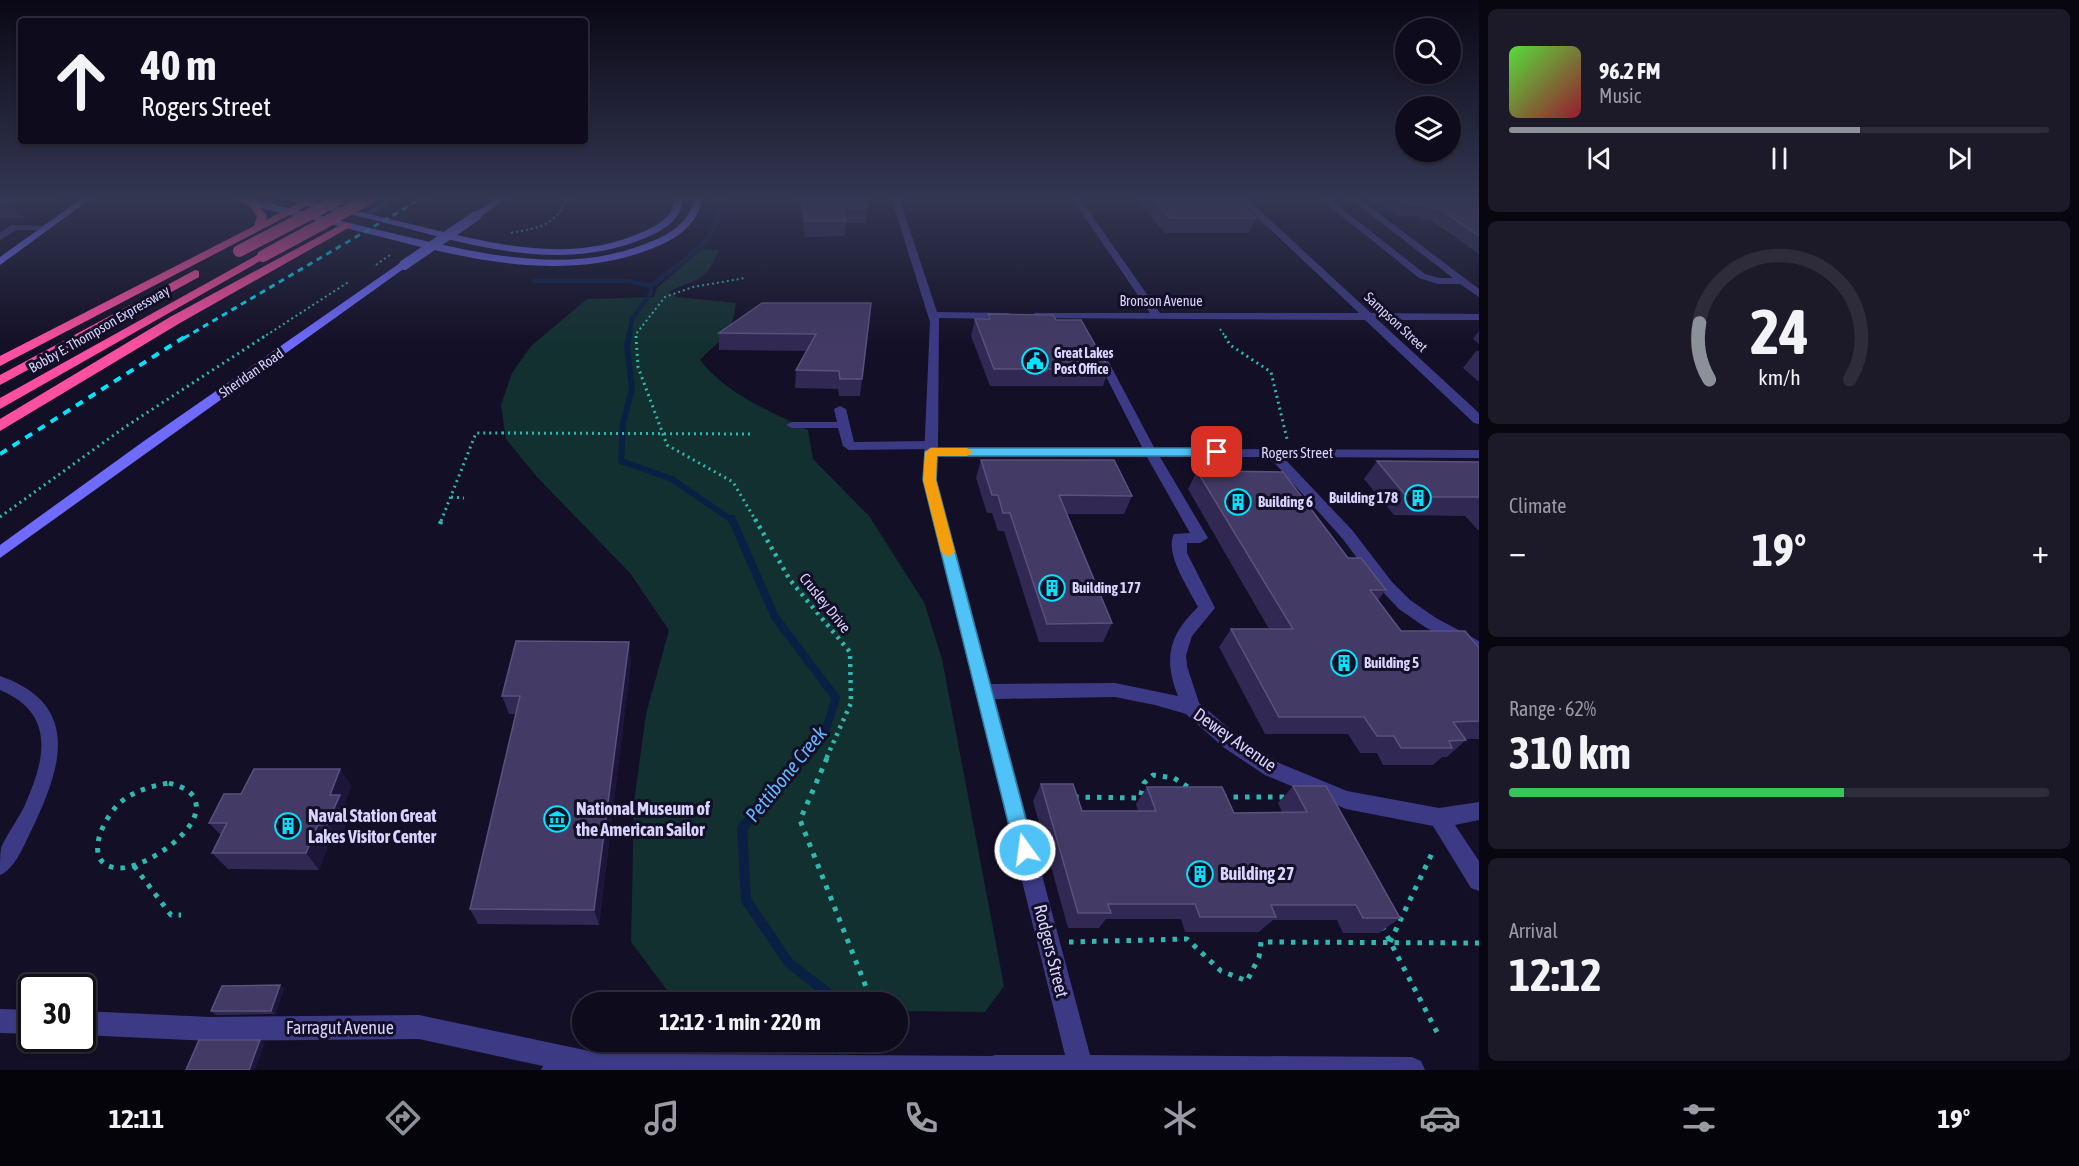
<!DOCTYPE html>
<meta charset="utf-8">
<style>
body{margin:0;font-family:"Asap Condensed",sans-serif;background:#1c1929;color:#f1f3f6;height:100vh;display:flex;flex-direction:column;font-size:22px;white-space:nowrap}
*{box-sizing:border-box;margin:0}
p{font-size:20px;color:#9b9ba3}
.icon{flex:none;width:33px;height:33px;fill:none;stroke:currentColor;stroke-width:2;stroke-linecap:round;stroke-linejoin:round}
.map{position:relative;flex:1;overflow:hidden}
.sheet{display:flex;flex-direction:column;gap:9px;padding:9px;background:#08060f;width:600px}
.sheet>*{flex:none}
.guide{position:absolute;left:18px;top:18px;width:570px;height:126px;border-radius:6px;box-shadow:0 2px 4px #0004,0 0 0 2px #2e2b3b;background:#0e0b1c;color:#f1f3f6;overflow:hidden}
.controls{position:absolute;left:1395px;top:18px;display:grid;gap:12px}
.controls a{display:grid;place-items:center;width:66px;height:66px;border-radius:50%;background:#0e0b1c;box-shadow:0 2px 4px #0004,0 0 0 2px #2e2b3b;font-size:30px}
.speed{position:absolute;left:18px;top:974px;display:flex;gap:12px;font-size:30px;font-weight:700;text-align:center}
.speed>*{display:grid;place-content:center;width:78px;height:78px;border-radius:50%;background:#0e0b1c;box-shadow:0 2px 4px #0004,0 0 0 2px #2e2b3b;line-height:1}
.speed .limit{border:3px solid #111;border-radius:9px;background:#fff;color:#111}
.pin{position:absolute;display:grid;place-items:center;width:51px;height:51px;color:#fff;margin:-26px;border-radius:12px;box-shadow:0 3px 9px #0006}
.me{position:absolute;width:66px;margin:-33px;rotate:346deg;stroke-linejoin:round;filter:drop-shadow(0 0 4px #0008)}
.turn{display:flex;align-items:center;gap:21px;height:126px;padding:0 24px;font-size:27px}
.turn .icon{width:78px;height:78px;stroke-width:2.5}
.turn b{display:block;font-size:42px;line-height:51px}
.big{font-size:45px;font-weight:700;line-height:1.1}
.sheet .card{flex:1;display:flex;flex-direction:column;justify-content:center;gap:9px;min-width:0;padding:0 21px;border-radius:9px;background:#1c1929}
.sheet .dial{align-items:center;gap:0}
.dial svg{height:156px;overflow:visible;fill:none;stroke:#2e2b3b;stroke-width:7;stroke-linecap:round;text-anchor:middle}
.dial text{fill:#f1f3f6;stroke:none}
.song{display:flex;align-items:center;gap:18px}
.cover{width:72px;height:72px;border-radius:9px;background:linear-gradient(135deg,hsl(110 70% 55%),hsl(350 70% 35%))}
.played{height:6px;border-radius:3px;background:linear-gradient(90deg,#8c9099 65%,#2e2b3b 65%)}
.keys{display:flex;justify-content:space-around;direction:ltr}
.heat{display:flex;justify-content:space-between;align-items:center;font-size:33px;direction:ltr}
.charge{height:9px;border-radius:4px;background:linear-gradient(90deg,#34c759 62%,#2e2b3b 0)}
.trip{position:absolute;left:572px;top:992px;width:336px;height:60px;border-radius:30px;background:#0e0b1c;box-shadow:0 2px 4px #0004,0 0 0 2px #2e2b3b;font-weight:700;line-height:60px;text-align:center}
.menu{display:flex;height:96px;justify-content:space-around;align-items:center;background:#06040b;color:#9b9ba3}
.menu .icon{width:42px;height:42px}
.menu .active{color:#8c9099}
.menu b{font-size:27px;color:#f1f3f6}
main{display:flex;flex:1;min-height:0}
.map>svg:first-child{display:block}
.green{fill:#12302f}
.lines{fill:none;stroke-linecap:round;stroke-linejoin:round}
.stream-far3{stroke:#0a1f44;stroke-width:4.5}
.stream-far2{stroke:#0a1f44;stroke-width:6}
.stream-far1{stroke:#0a1f44;stroke-width:8}
.stream{stroke:#0a1f44;stroke-width:10}
.path-far3{stroke:#2fb8b0;stroke-width:2;stroke-dasharray:2 3;stroke-linecap:butt}
.path-far2{stroke:#2fb8b0;stroke-width:3;stroke-dasharray:2 4;stroke-linecap:butt}
.path-far1{stroke:#2fb8b0;stroke-width:4.5;stroke-dasharray:3 5;stroke-linecap:butt}
.path{stroke:#2fb8b0;stroke-width:5;stroke-dasharray:4.5 7;stroke-linecap:butt}
.lane{fill:#3d3a85;fill-rule:evenodd}
.street{fill:#3d3a85;fill-rule:evenodd}
.secondary{fill:#6f6bff;fill-rule:evenodd}
.highway{fill:#ff4fa3;fill-rule:evenodd}
.rail-far1{stroke:#00e5ff;stroke-width:3;stroke-dasharray:6 5;stroke-linecap:butt}
.rail{stroke:#00e5ff;stroke-width:4;stroke-dasharray:8 7;stroke-linecap:butt}
.path-bridge-far1{stroke:#2fb8b0;stroke-width:2;stroke-dasharray:2 3;stroke-linecap:butt}
.path-bridge{stroke:#2fb8b0;stroke-width:3;stroke-dasharray:2 4;stroke-linecap:butt}
.street-bridge{stroke:#3d3a85;stroke-width:22}
.secondary-bridge{stroke:#6f6bff;stroke-width:10}
.highway-bridge{stroke:#ff4fa3;stroke-width:12}
.wall{fill:#312854}
.shaded-wall{fill:#1d163a}
.building{fill:#433a66;stroke:#5a527e;stroke-width:1.5}
.route{fill:#4fc3f7;stroke:#337fa1;stroke-width:1.5}
.slow{fill:#f59e0b}
.labels{text-anchor:middle;stroke-width:6;stroke-linejoin:round;paint-order:stroke}
.far-street-label{font-size:14px;fill:#d9d4ff;stroke:#130f26}
.far-poi-label{font-size:14px;font-weight:bold;fill:#d9d4ff;stroke:#130f26;text-anchor:start}
.street-label{font-size:15px;fill:#d9d4ff;stroke:#130f26}
.poi-label{font-size:15px;font-weight:bold;fill:#d9d4ff;stroke:#130f26;text-anchor:start}
.near-street-label{font-size:18px;fill:#d9d4ff;stroke:#130f26}
.near-poi-label{font-size:18px;font-weight:bold;fill:#d9d4ff;stroke:#130f26;text-anchor:start}
.near-water-label{font-size:20px;font-style:italic;fill:#62b6ff;stroke:#130f26}
</style>
<main>
<div class="map">
<svg width="1479" height="1070" viewBox="0 0 1479 1070">
<rect width="100%" height="100%" fill="#130f26"/>
<path class="green" d="M702,249L719,250C705,284 697,278 668,292L677,297L736,303C732,337 722,337 700,360C726,394 770,411 808,430L813,459L869,516L924,602L942,659L1004,986L985,1012L897,1011V1002H676L631,942L634,802L646,714L669,630L630,573L537,477L506,439L501,405L512,373L531,346L587,299L654,297L657,288Z"/>
<g class="lines">
<g class="stream-far3">
<polyline points="534,281 628,281 651,286"/>
<path d="M629,338L632,319L651,293V286C679,262 725,240 720,197"/>
</g>
<polyline class="stream-far2" points="629,336 627,346 632,389 623,423 621,461 672,479 733,521"/>
<polyline class="stream-far1" points="732,519 775,617 836,698 825,732 801,759"/>
<g class="stream">
<polyline points="803,758 742,828 746,900 789,963 839,1002"/>
<polyline points="843,1041 844,1062"/>
</g>
<g class="path-far3">
<path d="M511,233C541,227 554,227 568,197"/>
<polyline points="1220,329 1226,338"/>
<polyline points="262,338 350,281"/>
<polyline points="636,338 636,334 665,297 693,287 745,278"/>
</g>
<g class="path-far2">
<polyline points="636,336 638,367 667,445 733,482 756,521"/>
<polyline points="1225,336 1230,345 1271,372 1287,439"/>
<polyline points="451,497 464,498"/>
<polyline points="0,517 125,427 265,336"/>
<polyline points="441,521 476,433 502,433"/>
</g>
<g class="path-far1">
<polyline points="755,519 790,580 850,652 851,703 826,759"/>
<polyline points="440,524 442,519"/>
</g>
<g class="path">
<polyline points="827,758 800,820 872,1002"/>
<path d="M169,783C178,786 191,789 195,800C206,829 144,869 119,868C79,866 104,815 122,801C136,790 152,786 169,783Z"/>
<polyline points="1074,797 1140,798 1144,783 1153,775 1174,778 1191,789"/>
<polyline points="1222,797 1287,797"/>
<polyline points="134,866 171,915 181,915"/>
<polyline points="1382,926 1439,1036"/>
<polyline points="1069,942 1187,939 1221,971 1247,981 1259,957 1261,942 1479,943"/>
<polyline points="1390,942 1434,849"/>
</g>
<g class="lane">
<polygon points="392,197 401,197 368,217 361,215"/>
<polygon points="1318,197 1327,197 1425,274 1439,278 1453,278 1348,197 1357,197 1479,289 1479,297 1460,284 1438,284 1419,278"/>
<polygon points="11,225 48,226 52,228 48,230 16,230 0,240 0,233"/>
<polygon points="1101,354 1106,357 1156,451 1154,454 1146,454 1144,451 1096,357"/>
<polygon points="840,406 846,409 854,442 931,441 937,445 931,449 849,450 843,446 838,428 792,428 786,425 792,422 837,422 834,409"/>
<path d="M0,676C83,705 61,769 31,831C24,845 15,869 0,875C0,867 0,855 1,848C7,834 17,821 24,807C45,760 57,714 0,690Z"/>
</g>
<g class="street">
<path d="M891,197H899L937,312L1008,313L1013,316L1008,319L939,318L938,448L1479,450V458L1283,457L1352,530L1392,582L1410,600L1436,618L1479,641V656L1425,627L1399,609L1381,590L1342,538L1269,457H1160L1208,538L1200,543H1187V553L1215,608L1192,636L1186,655L1187,666L1199,703L1237,735L1279,763L1347,791L1439,808L1479,802V820L1455,825L1479,861V891L1471,888L1433,826L1346,809L1265,775L1223,747L1186,714L1155,705L1115,697L995,699L1090,1055L1412,1057L1421,1061L1425,1070H984L986,1058L995,1055H1065L923,480L930,322ZM938,456L1147,457L1190,533L1174,534C1164,553 1189,589 1198,607C1169,635 1163,658 1178,696L1115,683L991,684L937,480Z"/>
<polygon points="1071,197 1079,197 1160,313 1359,313 1236,197 1245,197 1371,313 1479,314 1479,320 1378,320 1479,413 1479,424 1474,423 1365,320 1031,318 1030,316 1035,313 1150,313"/>
<polygon points="0,1009 32,1010 32,1034 0,1033"/>
<polygon points="82,1011 210,1017 419,1015 594,1052 680,1053 689,1056 692,1065 690,1070 541,1070 543,1066 419,1039 210,1041 82,1035"/>
</g>
<g class="secondary">
<polygon points="84,197 93,197 0,265 0,257"/>
<path d="M230,197H244C297,210 350,223 404,236C483,254 565,275 645,244C669,235 689,224 695,197H703C698,225 677,239 651,249C548,289 433,249 330,224C311,219 241,206 230,197Z"/>
<path d="M283,197H298C340,207 381,217 423,227C499,245 573,265 647,230C662,223 675,214 674,197H682C684,215 669,227 654,234C560,279 461,241 366,218C348,214 295,206 283,197Z"/>
<polygon points="498,197 508,197 479,218 473,218 473,214"/>
<polygon points="400,263 409,265 0,558 0,545 144,441"/>
</g>
<g class="highway">
<polygon points="311,197 324,197 0,366 0,356 254,226 257,216 245,201 246,199 254,199 267,216 266,220"/>
<polygon points="346,222 352,225 350,227 180,323 0,431 0,419 170,317"/>
<polygon points="259,254 269,256 0,409 0,398"/>
<polygon points="195,270 199,271 199,277 0,385 0,375"/>
</g>
<polyline class="rail-far1" points="184,338 424,197"/>
<polyline class="rail" points="0,454 186,336"/>
<polyline class="path-bridge-far1" points="376,265 390,255"/>
<polyline class="path-bridge" points="502,433 754,434"/>
<polyline class="street-bridge" points="680,1065 995,1067"/>
<polyline class="secondary-bridge" points="404,265 476,216"/>
<g class="highway-bridge">
<polyline points="239,251 343,197"/>
<polyline points="263,256 372,197"/>
</g>
</g>
<g class="wall">
<polygon points="0,197 53,197 22,218 0,218"/>
<polygon points="799,197 865,197 868,208 866,223 846,223 845,236 805,237"/>
<polygon points="1134,197 1233,197 1256,218 1249,233 1165,233"/>
<polygon points="1371,197 1479,197 1479,254 1431,220 1423,220 1418,216 1396,216"/>
<polygon points="871,303 860,396 839,396 838,389 795,388 796,370 807,351 719,350 719,333"/>
<polygon points="988,314 1056,320 1109,369 1103,386 990,386 971,336 975,319 987,319"/>
<polygon points="1479,331 1479,344 1473,339"/>
<polygon points="1476,351 1479,351 1479,382 1463,368"/>
<polygon points="981,460 1132,496 1124,514 1067,514 1112,623 1103,642 1039,642 1004,531 998,531 992,513 987,513 976,478"/>
<polygon points="1377,461 1479,462 1479,531 1465,516 1394,515 1364,479"/>
<polygon points="1197,471 1348,558 1386,590 1378,600 1401,631 1479,648 1479,739 1465,739 1466,740 1447,757 1442,757 1433,765 1383,765 1377,753 1360,753 1348,734 1265,734 1219,647 1231,629 1269,629 1188,489"/>
<polygon points="631,660 599,925 478,924 470,909 516,714 509,714 502,696"/>
<polygon points="340,769 351,786 345,802 351,812 339,841 330,841 319,870 228,869 212,853 221,835 209,823 241,794"/>
<polygon points="1041,784 1082,811 1138,811 1136,804 1147,787 1234,813 1282,812 1278,803 1293,786 1400,918 1379,933 1343,933 1337,920 1273,920 1259,932 1185,932 1181,919 1106,919 1099,928 1068,928 1033,801"/>
<polygon points="280,985 284,989 275,1014 216,1015 211,1011"/>
</g>
<g class="shaded-wall">
<polygon points="22,197 53,197 22,218 13,203"/>
<polygon points="629,642 631,660 599,925 594,910"/>
<polygon points="340,769 351,786 345,802 351,812 339,841 327,824 330,795"/>
<polygon points="318,825 330,841 319,870 306,853"/>
<polygon points="280,985 284,989 275,1014 271,1011"/>
<polygon points="260,1040 265,1043 255,1070 249,1070"/>
</g>
<g class="building">
<polygon points="0,197 22,197 13,203 0,203"/>
<polygon points="802,197 865,197 868,208 843,208 846,221 805,221"/>
<polygon points="1152,197 1233,197 1256,218 1170,218"/>
<polygon points="1393,197 1479,197 1479,236 1438,208 1430,208 1425,204 1403,204"/>
<polygon points="762,303 871,303 862,379 840,379 839,371 796,370 816,334 719,333"/>
<polygon points="988,314 1053,315 1056,320 1081,320 1109,369 994,369 975,319 990,319"/>
<polygon points="981,460 1114,460 1132,496 1059,495 1112,623 1047,624 1010,513 1003,513 998,495 992,495"/>
<polygon points="1377,461 1479,462 1479,497 1407,497"/>
<polygon points="1197,471 1283,472 1348,558 1361,558 1386,590 1370,590 1401,631 1465,631 1479,648 1479,721 1453,722 1466,740 1449,741 1452,748 1401,748 1394,736 1377,736 1364,717 1279,717 1231,629 1293,629"/>
<polygon points="516,641 629,642 594,910 470,909 520,696 502,696"/>
<polygon points="254,769 340,769 330,795 340,795 327,824 318,825 306,853 212,853 227,823 209,823 224,794 241,794"/>
<polygon points="1041,784 1073,784 1082,811 1156,811 1147,787 1222,787 1234,813 1307,812 1293,786 1326,786 1400,918 1363,918 1356,905 1271,905 1276,917 1200,917 1195,904 1108,904 1111,913 1078,913"/>
<polygon points="280,985 271,1011 211,1011 222,986"/>
<polygon points="199,1040 260,1040 249,1070 186,1070"/>
</g>
<linearGradient id="sky" x2="0" y2="1"><stop stop-color="#0a0815"/><stop offset="0.57" stop-color="#333752"/><stop offset="1" stop-color="#333752" stop-opacity="0"/></linearGradient>
<rect width="1479" height="347" fill="url(#sky)"/>
<polygon class="route" points="931,448 1217,448 1224,452 1217,456 937,456 936,480 1034,850 1032,857 1025,860 1018,857 1015,850 923,480 925,452"/>
<polygon class="slow" points="931,448 967,448 973,452 967,456 937,456 936,480 955,552 948,557 941,552 923,480 925,452"/>
<defs>
<g id="civic-ring" transform="scale(1.35)"><circle r="9.5" fill="#130f26" stroke="#00e5ff" stroke-width="1.5"/><path d="M-.6-6.5H3V-4.5H.6V-3L4-1V1h2V6H-6V1h2V-1L-.6-3ZM-1.2 2.5V6h2.4V2.5Z" fill="#00e5ff"/></g>
<g id="building-ring" transform="scale(1.35)"><circle r="9.5" fill="#130f26" stroke="#00e5ff" stroke-width="1.5"/><path d="M-4-6H4V6H1V3H-1V6H-4ZM-2.5-4.3h1.7v1.8h-1.7ZM.8-4.3h1.7v1.8H.8ZM-2.5-1h1.7V.8h-1.7ZM.8-1h1.7V.8H.8Z" fill="#00e5ff"/></g>
<g id="museum-ring" transform="scale(1.35)"><circle r="9.5" fill="#130f26" stroke="#00e5ff" stroke-width="1.5"/><path d="M0-6L6-3V-2H-6V-3ZM-5-1h2V3h-2ZM-1-1h2V3h-2ZM3-1h2V3H3ZM-6 4H6V6H-6Z" fill="#00e5ff"/></g>
</defs>
<g fill-rule="evenodd">
<use href="#civic-ring" x="1035" y="361"/>
<use href="#building-ring" x="1418" y="498"/>
<use href="#building-ring" x="1238" y="502"/>
<use href="#building-ring" x="1052" y="588"/>
<use href="#building-ring" x="1344" y="663"/>
<use href="#museum-ring" x="557" y="819"/>
<use href="#building-ring" x="288" y="826"/>
<use href="#building-ring" x="1200" y="874"/>
</g>
<g class="labels">
<g class="far-street-label">
<text x="1161" y="306">Bronson Avenue</text>
<text transform="translate(1396 322) rotate(43)" y="5">Sampson Street</text>
<text transform="translate(99 329) rotate(-30)" y="5">Bobby E. Thompson Expressway</text>
<text transform="translate(251 373) rotate(-35)" y="5">Sheridan Road</text>
</g>
<g class="far-poi-label">
<text x="1054" y="358">Great Lakes<tspan x="1054" dy="16">Post Office</tspan></text>
</g>
<g class="street-label">
<text x="1297" y="458">Rogers Street</text>
<text transform="translate(825 603) rotate(51)" y="5">Crusley Drive</text>
</g>
<g class="poi-label">
<text x="1398" y="503" text-anchor="end">Building 178</text>
<text x="1258" y="507">Building 6</text>
<text x="1072" y="593">Building 177</text>
<text x="1364" y="668">Building 5</text>
</g>
<g class="near-street-label">
<text transform="translate(1235 740) rotate(35)" y="6">Dewey Avenue</text>
<text transform="translate(1051 951) rotate(76)" y="6">Rodgers Street</text>
<text x="340" y="1034">Farragut Avenue</text>
</g>
<g class="near-poi-label">
<text x="576" y="815">National Museum of<tspan x="576" dy="21">the American Sailor</tspan></text>
<text x="308" y="822">Naval Station Great<tspan x="308" dy="21">Lakes Visitor Center</tspan></text>
<text x="1220" y="880">Building 27</text>
</g>
<g class="near-water-label">
<text transform="translate(786 774) rotate(-51)" y="7">Pettibone Creek</text>
</g>
</g>
</svg>
<div class="controls">
<a><svg class="icon" aria-label="search" viewBox="0 0 24 24"><circle cx="10" cy="10" r="6"/><path d="M15 15l6 6"/></svg></a>
<a><svg class="icon" aria-label="layers" viewBox="0 0 24 24"><path d="M12 4l9 5-9 5-9-5zM3 14l9 5 9-5"/></svg></a>
</div>
<div class="speed"><div class="limit">30</div></div>
<div class="pin" style="left:1217px;top:452px;background:#d93025"><svg class="icon" aria-label="arrive" viewBox="0 0 24 24"><path d="M6 21V4h12l-3 4 3 4H6"/></svg></div>
<svg class="me" style="left:1025px;top:850px" viewBox="-20 -20 40 40"><circle r="17" fill="#4fc3f7" stroke="#fff" stroke-width="3"/><path d="M0-11L8 9 0 5-8 9z" fill="#fff"/></svg>
<div class="trip">12:12 · 1 min · 220 m</div>
<div class="guide">
<div class="turn"><svg class="icon" aria-label="ahead" viewBox="0 0 24 24"><path d="M12 20V5M6 11l6-6 6 6"/></svg><div><b>40 m</b>Rogers Street</div></div>
</div>
</div>
<section class="sheet">
<div class="card">
<div class="song"><i class="cover"></i><div><b>96.2 FM</b><p>Music</p></div></div>
<div class="played"></div>
<div class="keys"><svg class="icon" aria-label="previous" viewBox="0 0 24 24"><path d="M18 5L8 12l10 7zM5 5v14"/></svg><svg class="icon" aria-label="pause" viewBox="0 0 24 24"><path d="M8 5v14M16 5v14"/></svg><svg class="icon" aria-label="next" viewBox="0 0 24 24"><path d="M6 5l10 7-10 7zM19 5v14"/></svg></div>
</div>
<div class="card dial"><svg viewBox="0 0 100 80">
<path d="M14 69A42 42 0 1 1 86 69"/>
<path d="M14 69A42 42 0 0 1 9 40" stroke="#8c9099"/>
<text x="50" y="56" font-size="32" font-weight="700">24</text>
<text x="50" y="72" font-size="11">km/h</text>
</svg></div>
<div class="card"><p>Climate</p>
<div class="heat"><a>−</a><b class="big">19°</b><a>+</a></div>
</div>
<div class="card"><p>Range · 62%</p><b class="big">310 km</b><div class="charge"></div></div>
<div class="card"><p>Arrival</p><b class="big">12:12</b></div>
</section>
</main>
<nav class="menu">
<b>12:11</b>
<svg class="icon active" aria-label="directions" viewBox="0 0 24 24"><path d="M12 3l9 9-9 9-9-9zM9 14v-3h6M13 9l2 2-2 2"/></svg>
<svg class="icon" aria-label="music" viewBox="0 0 24 24"><path d="M9 18V5l10-2v13"/><circle cx="6" cy="18" r="3"/><circle cx="16" cy="16" r="3"/></svg>
<svg class="icon" aria-label="phone" viewBox="0 0 24 24"><path d="M5 4h4l2 5-3 2q2 4 5 5l2-3 5 2v4C11 20 4 13 5 4z"/></svg>
<svg class="icon" aria-label="climate" viewBox="0 0 24 24"><path d="M12 3v18M4 7l16 10M4 17L20 7"/></svg>
<svg class="icon" aria-label="car" viewBox="0 0 24 24"><path d="M5 17H2v-5l4-1 3-4h7l3 4 3 1v5h-3M9 17h6M6 11h13"/><circle cx="7" cy="17" r="2"/><circle cx="17" cy="17" r="2"/></svg>
<svg class="icon" aria-label="filters" viewBox="0 0 24 24"><path d="M4 7h16M4 17h16"/><circle cx="9" cy="7" r="2"/><circle cx="15" cy="17" r="2"/></svg>
<b>19°</b>
</nav>
